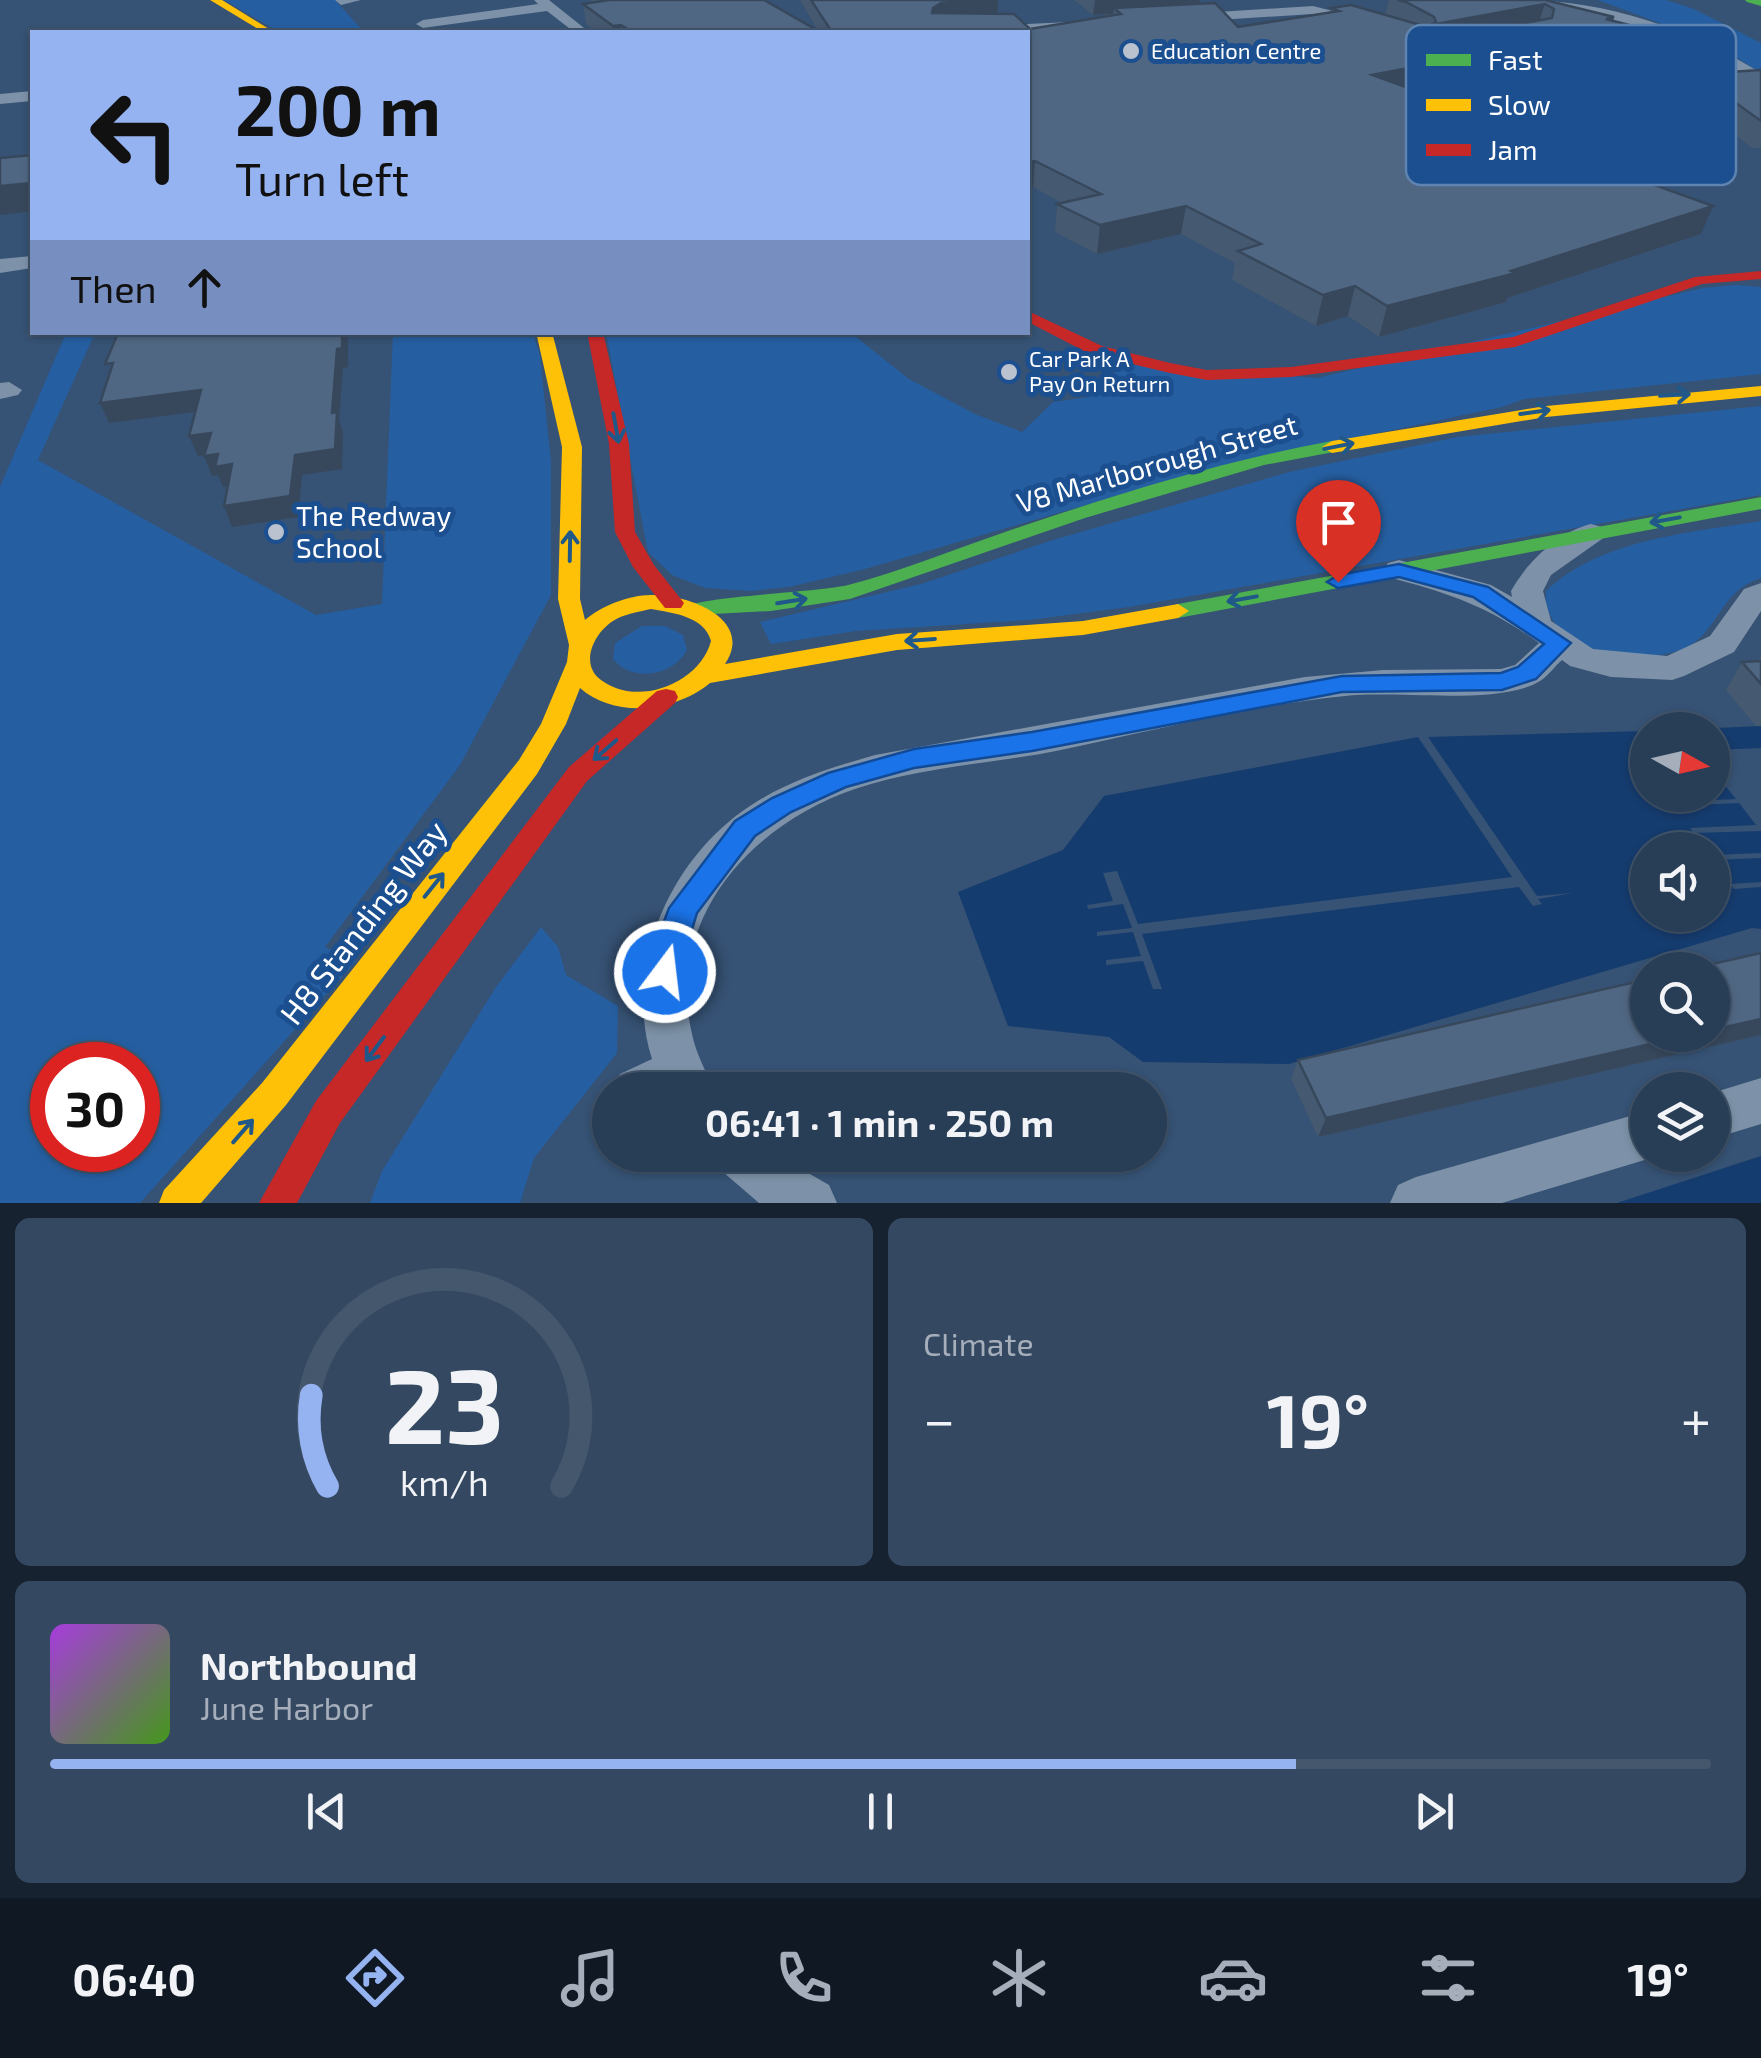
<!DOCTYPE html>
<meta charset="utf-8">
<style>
body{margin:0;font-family:"Exo 2",sans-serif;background:#344961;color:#f1f3f6;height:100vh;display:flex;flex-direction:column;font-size:38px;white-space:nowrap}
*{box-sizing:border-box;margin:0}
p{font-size:32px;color:#a5aeba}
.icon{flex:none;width:55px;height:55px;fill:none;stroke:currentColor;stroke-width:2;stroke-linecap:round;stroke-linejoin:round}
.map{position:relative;height:1203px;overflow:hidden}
.drawer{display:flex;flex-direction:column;gap:15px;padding:15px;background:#162230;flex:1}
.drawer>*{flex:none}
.top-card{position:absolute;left:30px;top:30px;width:1000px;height:305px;border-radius:0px;box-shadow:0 2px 8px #0004,0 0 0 2px #44576d;background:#95b2f1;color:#111;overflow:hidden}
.needle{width:65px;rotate:98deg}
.tools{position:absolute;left:1630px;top:712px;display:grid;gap:20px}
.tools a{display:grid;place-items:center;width:100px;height:100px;border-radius:50%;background:#283e57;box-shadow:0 2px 8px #0004,0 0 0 2px #44576d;font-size:50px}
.speed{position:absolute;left:30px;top:1042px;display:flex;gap:20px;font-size:50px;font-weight:700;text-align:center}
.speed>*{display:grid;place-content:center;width:130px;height:130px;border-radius:50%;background:#283e57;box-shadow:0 2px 8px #0004,0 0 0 2px #44576d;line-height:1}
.speed .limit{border:15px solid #d22;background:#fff;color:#111}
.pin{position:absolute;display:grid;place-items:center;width:85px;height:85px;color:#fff;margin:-102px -42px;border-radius:50% 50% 50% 0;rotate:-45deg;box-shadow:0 0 10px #0007}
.pin .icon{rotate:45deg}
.me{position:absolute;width:110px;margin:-55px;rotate:15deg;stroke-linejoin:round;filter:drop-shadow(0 0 8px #0008)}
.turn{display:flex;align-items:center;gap:35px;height:210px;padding:0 40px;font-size:45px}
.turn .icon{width:130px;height:130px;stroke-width:2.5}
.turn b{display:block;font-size:70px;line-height:85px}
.then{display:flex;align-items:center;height:95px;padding:0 40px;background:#0003;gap:20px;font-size:38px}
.big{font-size:75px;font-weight:700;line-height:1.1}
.drawer .card{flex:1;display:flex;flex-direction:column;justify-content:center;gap:15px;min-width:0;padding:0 35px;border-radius:15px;background:#344961}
.drawer .dial{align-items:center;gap:0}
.dial svg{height:260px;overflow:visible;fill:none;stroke:#44576d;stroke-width:7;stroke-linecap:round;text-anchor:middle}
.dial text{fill:#f1f3f6;stroke:none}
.song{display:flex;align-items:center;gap:30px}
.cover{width:120px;height:120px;border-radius:15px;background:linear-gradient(135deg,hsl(280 70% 55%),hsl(100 70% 35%))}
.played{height:10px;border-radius:5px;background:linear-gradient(90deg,#95b2f1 75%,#44576d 75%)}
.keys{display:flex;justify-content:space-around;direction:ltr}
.heat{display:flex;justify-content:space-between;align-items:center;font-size:55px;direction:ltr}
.drawer .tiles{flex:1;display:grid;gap:15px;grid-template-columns:1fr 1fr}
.card:last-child{grid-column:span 2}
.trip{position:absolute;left:592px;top:1072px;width:575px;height:100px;border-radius:50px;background:#283e57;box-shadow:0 2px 8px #0004,0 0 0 2px #44576d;font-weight:700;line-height:100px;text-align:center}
.dock{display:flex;height:160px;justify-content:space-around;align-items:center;background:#101923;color:#a5aeba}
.dock .icon{width:70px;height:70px}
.dock .selected{color:#95b2f1}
.dock b{font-size:45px;color:#f1f3f6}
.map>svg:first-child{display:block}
.green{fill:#265fa1;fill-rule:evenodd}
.water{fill:#153c6e}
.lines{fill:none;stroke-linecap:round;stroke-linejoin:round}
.street{fill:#7d92a8;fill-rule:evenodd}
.fast{fill:#4caf50;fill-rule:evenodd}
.slow{fill:#ffc107;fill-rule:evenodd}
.jam{fill:#c62828;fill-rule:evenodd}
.wall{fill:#455971}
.shaded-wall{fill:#38485c}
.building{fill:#506783;stroke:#38485c;stroke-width:2.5;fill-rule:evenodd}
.oneway{stroke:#205989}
.route{fill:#1a73e8;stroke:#114b97;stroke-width:2.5}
.poi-dot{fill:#b9c2ce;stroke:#1b4f8f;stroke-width:4}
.labels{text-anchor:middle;stroke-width:10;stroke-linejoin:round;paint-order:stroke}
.far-poi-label{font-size:22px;fill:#fff;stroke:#1b4f8f;text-anchor:start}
.street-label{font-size:28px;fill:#fff;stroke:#1b4f8f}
.poi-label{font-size:28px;fill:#fff;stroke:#1b4f8f;text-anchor:start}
.near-street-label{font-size:32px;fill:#fff;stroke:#1b4f8f}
.key{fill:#1b4f8f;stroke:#5f84b1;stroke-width:2.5}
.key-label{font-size:28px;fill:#fff}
</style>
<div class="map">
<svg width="1761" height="1203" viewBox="0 0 1761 1203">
<rect width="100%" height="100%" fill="#365274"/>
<g class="green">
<polygon points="224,0 335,0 364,32 279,32"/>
<polygon points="1598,0 1666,0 1694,9 1761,43 1761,73 1715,44"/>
<polygon points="1737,285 1761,287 1761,374 1524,399 1502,407 1221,466 865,569 789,587 751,591 705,588 672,575 648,552 606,333 851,333 909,379 975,414 1022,432 1053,402 1090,397 1124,364 1317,378 1703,288"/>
<path d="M66,333H95L38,460L316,615L382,604L393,333H533L540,356L551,462V595L460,765L325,947L356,961L140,1203H0V487ZM52,1065H138V1150H52Z"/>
<polygon points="1761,406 1761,495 1129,607 1029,620 856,631 771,644 760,622 921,584 1053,540 1289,472 1458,437"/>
<path d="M1761,521V578C1720,591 1720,628 1689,646C1645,670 1541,653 1546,591C1601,539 1688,533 1761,521Z"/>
<path d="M642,626H665L683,635L687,650C673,676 632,683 613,659L615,643Z"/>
<polygon points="541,927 558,947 566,975 618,1006 617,1053 534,1158 520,1203 370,1203 382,1171 496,987"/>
</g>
<g class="water">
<polygon points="1761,726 1761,748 1713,750 1712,730 1693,729"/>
<polygon points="1647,731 1647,753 1635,754 1647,756 1648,795 1712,795 1713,778 1719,778 1736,799 1671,802 1673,806 1739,803 1756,825 1690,828 1693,833 1761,831 1761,853 1713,855 1712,850 1648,850 1648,915 1712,915 1713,860 1761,858 1761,882 1730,884 1734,889 1761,887 1761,929 1752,928 1289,1064 1143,1062 1109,1037 1008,1026 958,892 1063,850 1104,796 1418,737 1512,877 1138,924 1117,871 1103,873 1113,901 1087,905 1088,909 1123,904 1132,928 1097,932 1097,936 1133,932 1141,956 1106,960 1106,965 1143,961 1153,989 1162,989 1142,934 1519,887 1533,906 1542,904 1538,899 1573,893 1537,896 1428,737"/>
<polygon points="1761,1156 1761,1203 1617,1203"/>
</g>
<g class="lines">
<g class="street">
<polygon points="335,0 361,0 341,5"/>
<polygon points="534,0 549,0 589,32 574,32 547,11 423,28 416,24 423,20 538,4"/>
<path d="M1522,0C1605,0 1690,29 1761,73V85C1740,77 1720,61 1700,51C1645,25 1587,13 1527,6Z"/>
<polygon points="1313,6 1372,21 1365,25 1313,14 1186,22 1179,18 1186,14"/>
<polygon points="1092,21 1092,27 1087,28 934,32 941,28"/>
<polygon points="32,91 32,101 0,104 0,94"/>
<polygon points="32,256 32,268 0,273 0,259"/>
<polygon points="9,382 22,390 18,395 0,399 0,383"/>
<path d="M1591,524L1602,527L1606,533L1602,539L1551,575L1543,591L1551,621L1593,649L1667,656L1710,636L1744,589L1761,583V611L1734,652L1684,676L1672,680L1611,677L1570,666L1562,660C1555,666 1548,676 1540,681C1500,706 1396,690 1345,696C1248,706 1152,731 1056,751C990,764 920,767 855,789C752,824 665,918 692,1034C696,1054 706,1071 714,1090H613L620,1074L652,1059C622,965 671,856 753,804C790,780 833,767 875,755L1305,677L1383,670L1501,669L1515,665L1539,643C1488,606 1448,593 1388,577L1383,570L1388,563L1399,560L1491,585L1512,597L1511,591C1527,562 1558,532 1591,524Z"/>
<polygon points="1761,1078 1761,1124 1712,1139 1712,1093"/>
<polygon points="1648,1111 1648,1155 1658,1155 1648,1159 1502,1203 1390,1203 1398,1185 1416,1177"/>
<polygon points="716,1155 777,1155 829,1185 837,1203 759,1203 723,1172"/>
</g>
<g class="fast">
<polygon points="1745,0 1761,0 1761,6 1747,2"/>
<path d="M1332,441L1342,447L1339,451L1264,465L1085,518L850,599L771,611L695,615L684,608C693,597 821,592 848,585C902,571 955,549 1008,531C1114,495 1222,461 1332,441Z"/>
<polygon points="1761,497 1761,509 1178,618 1167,611 1178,604"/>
</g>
<g class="slow">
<polygon points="210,0 222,0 274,32 263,32"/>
<path d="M536,332H552L582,447L580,599L585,620C601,606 629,595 651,595C688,594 755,619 725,664L897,634L1083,621L1178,604L1189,611L1178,618L1083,635L897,650L710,683C675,712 615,719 580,688L566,724L537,774L286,1105L201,1203H159L164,1190L262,1083L519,760L541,724L567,662L569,645L558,599L562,447ZM651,609C673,613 704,616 711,641C700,683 638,708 601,680C579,664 594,633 613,621C624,614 638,612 651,609Z"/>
<polygon points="1761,386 1761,396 1546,417 1332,453 1322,447 1332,441 1546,406"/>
</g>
<g class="jam">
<polygon points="1761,271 1761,279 1702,284 1515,347 1291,377 1207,380 1170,373 1090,354 1028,322 1028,311 1102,346 1170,363 1207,370 1291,367 1513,337 1695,277"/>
<polygon points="587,332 603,332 629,444 635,532 654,565 684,603 681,608 665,608 633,567 615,532 609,444"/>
<polygon points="666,689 675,691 678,697 675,703 587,781 340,1123 297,1203 259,1203 316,1101 569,767 657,691"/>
</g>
</g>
<g class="wall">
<polygon points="590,0 764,0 818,31 800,0 998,0 997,14 1030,29 1113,15 1093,15 1074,0 1200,0 1200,4 1238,27 1330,13 1331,8 1385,15 1389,0 1545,0 1614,17 1613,21 1633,26 1626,48 1413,89 1510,125 1579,144 1669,167 1661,188 1701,234 1507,298 1506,302 1379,337 1348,316 1316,326 1232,280 1235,263 1181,234 1097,254 1055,232 1057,204 1062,203 1033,187 1028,189 1028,32 596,32 586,24 583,4 593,2"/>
<polygon points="1761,70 1761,148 1752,148 1687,97 1696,74"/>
<polygon points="1761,656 1761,726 1756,726 1726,690 1742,662 1758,661"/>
<polygon points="1761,953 1761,1035 1318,1137 1291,1079 1298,1060"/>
</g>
<g class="shaded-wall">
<polygon points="998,0 997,21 931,32 933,8 941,3"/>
<polygon points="1095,0 1200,0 1199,9 1114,8 1113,14 1093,15"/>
<polygon points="1545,4 1538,25 1431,46 1436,24"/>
<polygon points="1614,17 1609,31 1633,26 1626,48 1367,98 1372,75"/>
<polygon points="621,25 622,32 614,32 613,26"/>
<polygon points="1035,161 1033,187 1028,189 1028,162"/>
<polygon points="1669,167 1658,193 1632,177"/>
<polygon points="32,183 32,211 0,215 0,186"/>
<polygon points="1186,206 1181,234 1097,254 1100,225"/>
<polygon points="1713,206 1701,234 1507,298 1506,302 1379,337 1387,306 1511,271"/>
<polygon points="1355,286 1348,316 1316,326 1323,295"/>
<polygon points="342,332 348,332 348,367 343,368 339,420 343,432 342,469 302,475 298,517 232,527 224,506 295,455 332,413 337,349"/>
<polygon points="201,390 209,410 109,423 100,403"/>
<polygon points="211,433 218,453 198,456 189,436"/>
<polygon points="218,454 232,464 239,485 223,487 218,475 212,476 204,456"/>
<polygon points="1761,1019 1761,1035 1318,1137 1326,1118 1690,1035 1712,1035 1712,1030"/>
</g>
<g class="building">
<polygon points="609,0 764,0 820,32 632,32 621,25 613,26 583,4"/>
<path d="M811,0H998L941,3L933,8L932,13L1014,14L1030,29L1121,14L1114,8L1215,3L1238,27L1339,11L1331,8L1351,5L1427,27L1436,22L1434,17L1406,2L1398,0H1545L1614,17L1606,19L1633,26L1372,75L1510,125L1523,123L1579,144L1595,141L1669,167L1632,177L1713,206L1511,271L1516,273L1387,306L1355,286L1323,295L1238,251L1261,244L1186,206L1100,225L1057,204L1101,194L1035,161L1028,162V32H832ZM1545,4L1554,9L1552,18L1477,32L1438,29L1436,24Z"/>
<polygon points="1761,70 1761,121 1696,74"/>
<polygon points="32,155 32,183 0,186 0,158"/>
<polygon points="124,332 342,332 342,348 337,349 332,413 337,412 335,449 295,455 290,496 224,506 232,464 215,467 218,454 204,456 211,433 189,436 201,390 100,403 113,363 105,364 118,333"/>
<polygon points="1761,661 1761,684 1742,662"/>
<polygon points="1761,953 1761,1019 1712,1030 1712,970 1686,970"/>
<polygon points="1648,979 1648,1035 1690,1035 1326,1118 1298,1060"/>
</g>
<defs><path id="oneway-shaft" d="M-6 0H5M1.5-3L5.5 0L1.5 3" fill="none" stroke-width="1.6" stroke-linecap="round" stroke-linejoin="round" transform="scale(2.5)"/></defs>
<g class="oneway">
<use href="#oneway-shaft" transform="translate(1675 395) rotate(-3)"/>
<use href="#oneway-shaft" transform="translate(1535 412) rotate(-8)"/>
<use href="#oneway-shaft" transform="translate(616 428) rotate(80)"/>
<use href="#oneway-shaft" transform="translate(1339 446) rotate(-11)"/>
<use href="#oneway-shaft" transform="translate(1665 520) rotate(170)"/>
<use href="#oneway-shaft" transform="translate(570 546) rotate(-89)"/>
<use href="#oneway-shaft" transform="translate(1242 599) rotate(170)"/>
<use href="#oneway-shaft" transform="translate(792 601) rotate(-9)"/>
<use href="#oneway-shaft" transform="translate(920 640) rotate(176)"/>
<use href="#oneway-shaft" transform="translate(605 750) rotate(139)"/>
<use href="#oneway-shaft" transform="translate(434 885) rotate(-51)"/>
<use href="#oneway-shaft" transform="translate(375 1049) rotate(127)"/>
<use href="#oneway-shaft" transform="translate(243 1131) rotate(-49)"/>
</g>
<polygon class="route" points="1399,564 1488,587 1571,643 1536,679 1502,690 1342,692 1032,751 914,768 846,787 791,812 755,836 697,913 676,982 665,986 654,982 650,972 653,950 669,908 735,821 772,798 828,773 914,749 1032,732 1342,676 1501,673 1518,667 1544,644 1473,597 1399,577 1338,588 1327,582 1338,575"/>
<g class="poi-dot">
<circle cx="1131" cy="51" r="10"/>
<circle cx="1009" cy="372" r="10"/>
<circle cx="276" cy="532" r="10"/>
</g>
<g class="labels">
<g class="far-poi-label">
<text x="1151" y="59">Education Centre</text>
<text x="1029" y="367">Car Park A<tspan x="1029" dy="25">Pay On Return</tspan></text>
</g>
<g class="street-label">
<text transform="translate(1157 464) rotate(-16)" y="10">V8 Marlborough Street</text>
</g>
<g class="poi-label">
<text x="296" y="526">The Redway<tspan x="296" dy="32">School</tspan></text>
</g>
<g class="near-street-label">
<text transform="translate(364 923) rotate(-52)" y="11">H8 Standing Way</text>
</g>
</g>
<rect x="1406" y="25" width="330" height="160" rx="15" class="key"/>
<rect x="1426" y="54" width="45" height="12" fill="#4caf50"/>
<rect x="1426" y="99" width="45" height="12" fill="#ffc107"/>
<rect x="1426" y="144" width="45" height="12" fill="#c62828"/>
<g class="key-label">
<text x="1488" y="70">Fast</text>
<text x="1488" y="115">Slow</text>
<text x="1488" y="160">Jam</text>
</g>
</svg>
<div class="tools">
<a><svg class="needle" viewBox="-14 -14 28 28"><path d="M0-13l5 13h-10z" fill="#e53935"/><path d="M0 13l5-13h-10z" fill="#a5aeba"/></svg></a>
<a><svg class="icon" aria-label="sound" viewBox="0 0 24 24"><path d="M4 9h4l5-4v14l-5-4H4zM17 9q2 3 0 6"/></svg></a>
<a><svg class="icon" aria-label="search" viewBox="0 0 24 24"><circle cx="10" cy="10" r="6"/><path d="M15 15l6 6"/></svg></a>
<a><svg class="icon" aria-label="layers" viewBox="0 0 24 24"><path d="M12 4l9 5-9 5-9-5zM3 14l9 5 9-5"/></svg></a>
</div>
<div class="speed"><div class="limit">30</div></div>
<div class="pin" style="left:1338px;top:582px;background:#d93025"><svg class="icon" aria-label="arrive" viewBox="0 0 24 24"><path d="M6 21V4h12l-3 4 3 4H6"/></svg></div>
<svg class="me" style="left:665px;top:972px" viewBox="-20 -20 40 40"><circle r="17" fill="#1a73e8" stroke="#fff" stroke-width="3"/><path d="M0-11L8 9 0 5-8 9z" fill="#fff"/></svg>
<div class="trip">06:41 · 1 min · 250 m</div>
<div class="top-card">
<div class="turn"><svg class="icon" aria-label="left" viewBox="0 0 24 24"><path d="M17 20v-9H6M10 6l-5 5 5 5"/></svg><div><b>200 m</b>Turn left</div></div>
<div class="then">Then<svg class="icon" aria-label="ahead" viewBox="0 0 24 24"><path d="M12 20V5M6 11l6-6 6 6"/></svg></div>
</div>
</div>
<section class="drawer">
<div class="tiles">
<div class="card dial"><svg viewBox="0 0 100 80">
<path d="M14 69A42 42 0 1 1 86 69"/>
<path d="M14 69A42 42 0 0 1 9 41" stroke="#95b2f1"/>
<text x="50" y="56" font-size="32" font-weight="700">23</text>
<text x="50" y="72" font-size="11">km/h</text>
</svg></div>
<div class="card"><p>Climate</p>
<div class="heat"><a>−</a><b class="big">19°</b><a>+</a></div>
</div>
<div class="card">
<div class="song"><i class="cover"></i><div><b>Northbound</b><p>June Harbor</p></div></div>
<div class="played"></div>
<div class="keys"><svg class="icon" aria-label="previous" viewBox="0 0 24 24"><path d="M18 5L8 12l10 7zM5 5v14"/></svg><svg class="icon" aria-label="pause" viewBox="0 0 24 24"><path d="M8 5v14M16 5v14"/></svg><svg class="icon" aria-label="next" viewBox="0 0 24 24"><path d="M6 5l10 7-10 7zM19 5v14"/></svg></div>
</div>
</div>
</section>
<nav class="dock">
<b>06:40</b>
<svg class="icon selected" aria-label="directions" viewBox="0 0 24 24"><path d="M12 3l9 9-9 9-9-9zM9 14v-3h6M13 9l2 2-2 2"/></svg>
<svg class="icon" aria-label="music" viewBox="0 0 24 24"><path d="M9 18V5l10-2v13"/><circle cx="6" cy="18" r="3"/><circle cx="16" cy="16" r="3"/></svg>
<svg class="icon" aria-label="phone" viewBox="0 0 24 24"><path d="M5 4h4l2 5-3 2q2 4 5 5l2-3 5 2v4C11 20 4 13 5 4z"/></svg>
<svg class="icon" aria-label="climate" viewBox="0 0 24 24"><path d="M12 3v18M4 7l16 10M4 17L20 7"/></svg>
<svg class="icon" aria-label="car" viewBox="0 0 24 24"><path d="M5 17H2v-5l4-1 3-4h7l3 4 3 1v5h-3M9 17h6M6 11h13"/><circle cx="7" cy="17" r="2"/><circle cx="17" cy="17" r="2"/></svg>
<svg class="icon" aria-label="filters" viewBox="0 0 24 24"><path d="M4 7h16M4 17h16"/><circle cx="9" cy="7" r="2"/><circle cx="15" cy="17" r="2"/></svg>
<b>19°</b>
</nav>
